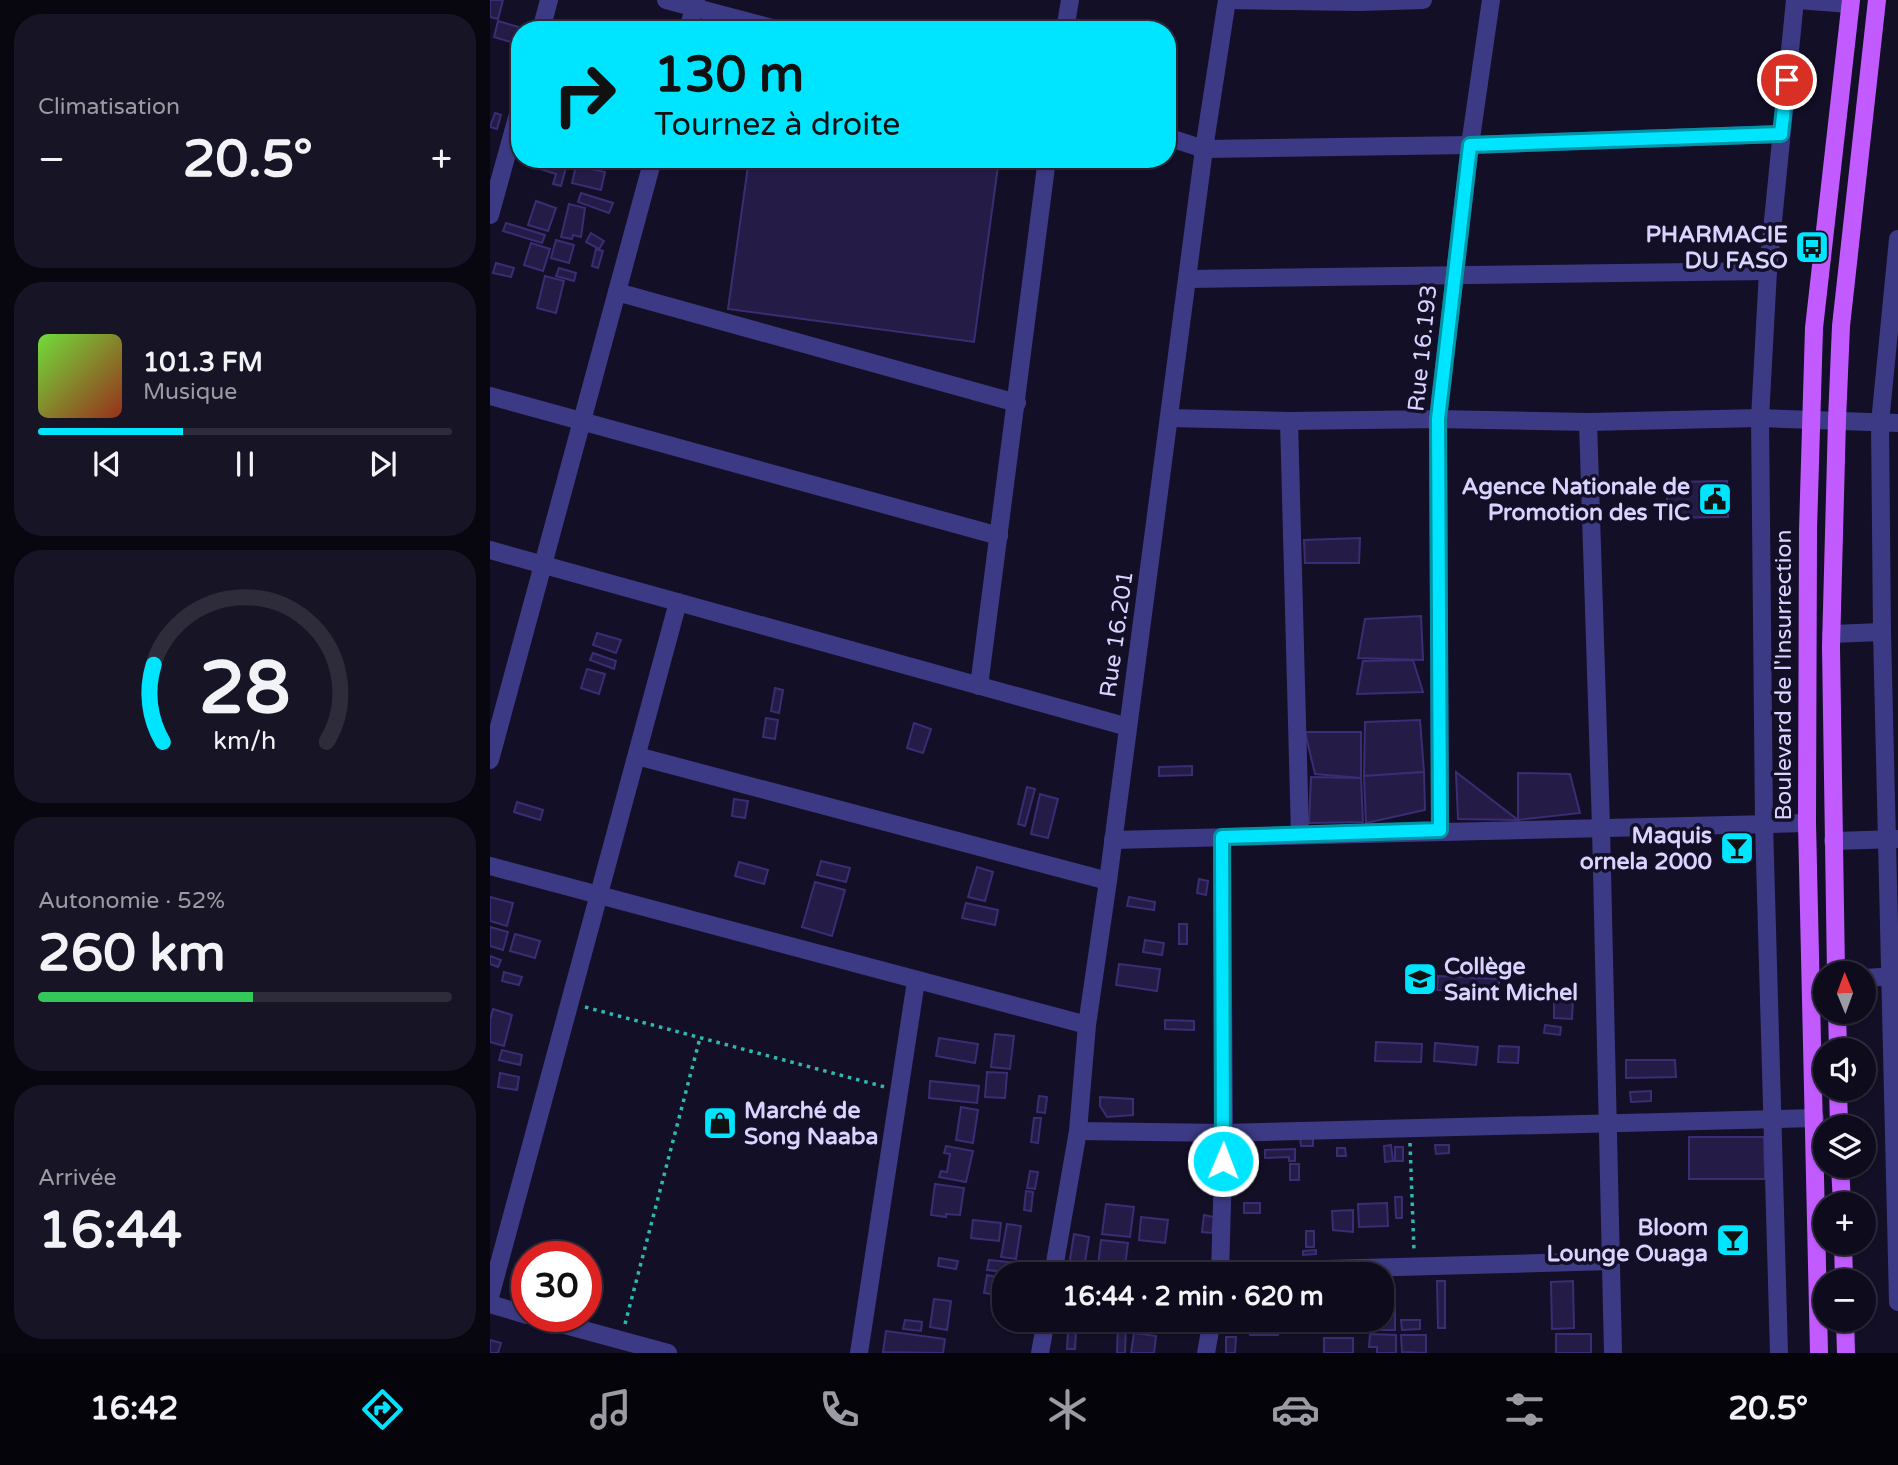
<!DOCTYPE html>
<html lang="fr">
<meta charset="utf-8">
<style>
body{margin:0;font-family:"Varela Round",sans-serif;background:#171425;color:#f1f3f6;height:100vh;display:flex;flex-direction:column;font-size:26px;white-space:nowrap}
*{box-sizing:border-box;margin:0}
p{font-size:23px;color:#9b9ba3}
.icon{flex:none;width:38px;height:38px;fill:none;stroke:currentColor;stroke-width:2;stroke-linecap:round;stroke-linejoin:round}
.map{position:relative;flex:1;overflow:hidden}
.panel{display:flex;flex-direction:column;gap:14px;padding:14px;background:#08060f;width:490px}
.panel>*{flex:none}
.banner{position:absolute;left:21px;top:21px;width:665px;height:147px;border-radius:28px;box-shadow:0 2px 5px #0004,0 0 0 2px #2e2b3b;background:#00e5ff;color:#111;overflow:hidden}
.needle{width:46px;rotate:359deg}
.buttons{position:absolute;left:1323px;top:961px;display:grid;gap:14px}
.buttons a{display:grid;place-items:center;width:63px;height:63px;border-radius:50%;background:#0e0b1c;box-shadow:0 2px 5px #0004,0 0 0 2px #2e2b3b;font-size:35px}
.speed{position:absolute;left:21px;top:1241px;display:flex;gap:14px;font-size:35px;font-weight:700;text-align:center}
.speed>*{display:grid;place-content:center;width:91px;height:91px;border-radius:50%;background:#0e0b1c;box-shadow:0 2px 5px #0004,0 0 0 2px #2e2b3b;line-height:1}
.speed .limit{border:10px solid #d22;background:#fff;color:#111}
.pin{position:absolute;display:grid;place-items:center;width:60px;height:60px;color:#fff;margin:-30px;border:4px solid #fff;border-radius:50%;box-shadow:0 2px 7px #0007}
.me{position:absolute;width:77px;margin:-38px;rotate:1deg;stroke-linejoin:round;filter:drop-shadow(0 0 5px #0008)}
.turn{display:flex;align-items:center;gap:24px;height:147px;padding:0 28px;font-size:32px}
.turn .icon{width:91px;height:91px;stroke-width:2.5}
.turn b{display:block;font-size:49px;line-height:60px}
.big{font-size:52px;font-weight:700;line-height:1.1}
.panel .widget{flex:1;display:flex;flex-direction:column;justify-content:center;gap:10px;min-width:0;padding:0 24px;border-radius:28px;background:#171425}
.panel .dial{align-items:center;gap:0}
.dial svg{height:182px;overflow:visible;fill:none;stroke:#2e2b3b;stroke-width:7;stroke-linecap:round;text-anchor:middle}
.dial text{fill:#f1f3f6;stroke:none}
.song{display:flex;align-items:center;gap:21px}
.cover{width:84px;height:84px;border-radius:10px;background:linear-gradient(135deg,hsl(100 70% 55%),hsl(10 70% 35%))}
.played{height:7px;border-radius:4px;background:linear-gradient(90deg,#00e5ff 35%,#2e2b3b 35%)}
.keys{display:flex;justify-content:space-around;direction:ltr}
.heat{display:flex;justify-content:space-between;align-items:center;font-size:38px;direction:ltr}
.charge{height:10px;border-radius:5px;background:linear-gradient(90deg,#34c759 52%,#2e2b3b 0)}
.trip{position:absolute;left:502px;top:1262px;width:402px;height:70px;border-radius:28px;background:#0e0b1c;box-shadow:0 2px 5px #0004,0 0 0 2px #2e2b3b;font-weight:700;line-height:70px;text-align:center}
.dock{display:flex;height:112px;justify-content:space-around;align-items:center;background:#06040b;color:#9b9ba3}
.dock .icon{width:49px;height:49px}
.dock .current{color:#00e5ff}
.dock b{font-size:32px;color:#f1f3f6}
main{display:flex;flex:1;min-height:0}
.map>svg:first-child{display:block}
.building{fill:#241b47;stroke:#3b2d73;stroke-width:2}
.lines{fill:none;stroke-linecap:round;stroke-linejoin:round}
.path{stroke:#2fb8b0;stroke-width:3.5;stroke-dasharray:3.5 5;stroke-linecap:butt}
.street{stroke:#3d3a85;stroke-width:18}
.primary{stroke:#c25bff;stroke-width:18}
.route-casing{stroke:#0095a6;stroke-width:18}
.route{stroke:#00e5ff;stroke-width:12}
.labels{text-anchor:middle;stroke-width:7;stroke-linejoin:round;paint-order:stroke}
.poi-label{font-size:23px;font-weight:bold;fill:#d9d4ff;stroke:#130f26;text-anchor:end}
.street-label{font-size:23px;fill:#d9d4ff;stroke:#130f26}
</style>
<main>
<section class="panel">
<div class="widget"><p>Climatisation</p>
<div class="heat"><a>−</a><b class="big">20.5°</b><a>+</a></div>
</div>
<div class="widget">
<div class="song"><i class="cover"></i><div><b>101.3 FM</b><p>Musique</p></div></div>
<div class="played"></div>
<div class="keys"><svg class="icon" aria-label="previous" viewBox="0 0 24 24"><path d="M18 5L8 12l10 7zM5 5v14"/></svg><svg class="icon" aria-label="pause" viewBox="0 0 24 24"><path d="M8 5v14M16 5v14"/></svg><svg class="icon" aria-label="next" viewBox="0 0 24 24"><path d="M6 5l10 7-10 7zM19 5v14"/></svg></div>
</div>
<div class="widget dial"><svg viewBox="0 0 100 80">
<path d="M14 69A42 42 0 1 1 86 69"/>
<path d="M14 69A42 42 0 0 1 10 35" stroke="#00e5ff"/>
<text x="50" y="56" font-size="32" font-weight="700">28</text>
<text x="50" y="72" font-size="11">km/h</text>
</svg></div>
<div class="widget"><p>Autonomie · 52%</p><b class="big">260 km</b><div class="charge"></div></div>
<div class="widget"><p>Arrivée</p><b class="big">16:44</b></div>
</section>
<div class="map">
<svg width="1408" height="1353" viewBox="0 0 1408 1353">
<rect width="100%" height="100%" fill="#130f26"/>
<g class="building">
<polygon points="0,0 13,0 8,19 0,17"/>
<polygon points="8,21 32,28 28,44 4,37"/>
<polygon points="5,113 11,115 7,129 0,127"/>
<polygon points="53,159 77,164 71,186 63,184 66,174 50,169"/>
<polygon points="89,159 110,159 108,165"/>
<polygon points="259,159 509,159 484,342 238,309"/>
<polygon points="86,166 115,172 111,190 82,183"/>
<polygon points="91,193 123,203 119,213 88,202"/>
<polygon points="46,201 66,208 58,231 38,225"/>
<polygon points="79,204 95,208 91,237 83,235 82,239 71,237"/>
<polygon points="16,223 55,235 52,243 13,231"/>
<polygon points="101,233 114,241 109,249 96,242"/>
<polygon points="66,240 84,245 79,263 61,258"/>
<polygon points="41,243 60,249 53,271 34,265"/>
<polygon points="106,249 113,251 108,268 102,266"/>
<polygon points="6,263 24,268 21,277 3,273"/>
<polygon points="69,268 86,273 84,281 66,276"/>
<polygon points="55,276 74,281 66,313 47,308"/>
<polygon points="1237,481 1238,517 1169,518 1169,504 1177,504 1177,489 1182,489 1182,482"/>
<polygon points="870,538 869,563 815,563 814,540"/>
<polygon points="931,616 933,660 868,658 875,619"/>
<polygon points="107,633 131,640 126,653 103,645"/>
<polygon points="103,653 126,661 124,669 100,660"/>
<polygon points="923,660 933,692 867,694 873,661"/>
<polygon points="97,669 115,674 109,694 91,688"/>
<polygon points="285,688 293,690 289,713 281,711"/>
<polygon points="276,718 288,720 285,739 273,737"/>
<polygon points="930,720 934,772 874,776 875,722"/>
<polygon points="424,723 441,729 433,753 417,748"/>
<polygon points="815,732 871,732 871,778 825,774"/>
<polygon points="702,766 702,775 669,776 669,767"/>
<polygon points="934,772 935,810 876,823 874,776"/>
<polygon points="966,772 1028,820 968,819"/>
<polygon points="1028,773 1080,774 1090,813 1028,820"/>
<polygon points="821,777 871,778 873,822 819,823"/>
<polygon points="537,787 545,789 535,826 528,824"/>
<polygon points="550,794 568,799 558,838 541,834"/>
<polygon points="244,799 258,801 255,818 242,816"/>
<polygon points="27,802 53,810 50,820 24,812"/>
<polygon points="331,861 360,868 356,882 327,875"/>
<polygon points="249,862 278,870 274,884 245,876"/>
<polygon points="487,867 503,872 495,901 478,897"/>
<polygon points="709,879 718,881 716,895 707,893"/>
<polygon points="325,882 355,890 342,936 312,927"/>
<polygon points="0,897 23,903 17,926 0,921"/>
<polygon points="639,897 665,902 664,910 637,906"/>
<polygon points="476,903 508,910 505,925 472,918"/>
<rect x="689" y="924" width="8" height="20"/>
<polygon points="0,927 18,932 13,950 0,946"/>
<polygon points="25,934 50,941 45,958 20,951"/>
<polygon points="655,940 674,943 672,955 653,952"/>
<polygon points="0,956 11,960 8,967 0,964"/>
<polygon points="629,964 670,969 667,991 626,985"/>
<polygon points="14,972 32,977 29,985 12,981"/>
<polygon points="948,976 1009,979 1009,992 947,990"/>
<polygon points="1064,998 1083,998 1082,1019 1064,1018"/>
<polygon points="3,1009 22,1015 14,1046 0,1042 0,1020"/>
<polygon points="675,1020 704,1021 704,1030 675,1029"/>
<polygon points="1055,1025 1071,1027 1070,1035 1054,1033"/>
<polygon points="505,1034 524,1036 520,1069 501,1067"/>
<polygon points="449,1038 488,1044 485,1063 446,1056"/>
<polygon points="886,1042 932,1044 931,1062 885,1061"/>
<polygon points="945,1043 988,1047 986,1065 944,1061"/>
<polygon points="1009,1046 1029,1047 1028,1063 1008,1062"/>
<polygon points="12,1050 32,1055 30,1065 9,1060"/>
<polygon points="1136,1060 1185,1060 1186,1077 1136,1078"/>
<polygon points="497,1072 517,1073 515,1098 495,1097"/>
<polygon points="10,1073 29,1077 27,1090 8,1087"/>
<polygon points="440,1081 489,1086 487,1103 439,1098"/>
<polygon points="1161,1091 1161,1101 1141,1102 1140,1092"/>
<polygon points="549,1096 557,1097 555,1113 547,1112"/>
<polygon points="610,1097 643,1099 643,1115 617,1117 610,1106"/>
<polygon points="471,1107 488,1110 483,1143 466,1140"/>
<polygon points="544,1118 551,1118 548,1143 541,1142"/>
<polygon points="1199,1137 1274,1137 1275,1179 1199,1179"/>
<polygon points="810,1138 823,1138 823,1146 811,1146"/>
<polygon points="901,1145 903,1161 895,1162 894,1146"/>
<polygon points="945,1145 959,1145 959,1153 946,1154"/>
<polygon points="456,1146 483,1151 476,1182 449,1177 451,1171 457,1172 460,1154 454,1153"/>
<rect x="905" y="1147" width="8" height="14"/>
<polygon points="847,1148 855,1148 856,1156 847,1156"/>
<polygon points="805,1149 805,1161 799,1161 799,1157 775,1158 775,1150"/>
<rect x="800" y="1164" width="9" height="16"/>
<polygon points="540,1171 548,1172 545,1189 537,1188"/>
<polygon points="445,1184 474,1188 470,1215 456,1214 456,1217 441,1215"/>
<polygon points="536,1191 543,1192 541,1211 534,1210"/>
<polygon points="905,1197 912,1197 912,1218 906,1218"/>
<rect x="754" y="1203" width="16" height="10"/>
<polygon points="897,1203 898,1226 869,1227 868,1204"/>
<polygon points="616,1204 644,1207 640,1237 612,1234"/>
<polygon points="863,1210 863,1232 843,1230 842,1211"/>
<polygon points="714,1215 724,1217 722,1233 712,1232"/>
<polygon points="651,1217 678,1220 675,1243 649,1240"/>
<polygon points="483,1220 511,1223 509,1241 481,1238"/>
<polygon points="517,1224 531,1226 526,1259 511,1257"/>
<rect x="816" y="1231" width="8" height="16"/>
<polygon points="584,1234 599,1237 594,1268 579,1266"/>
<polygon points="611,1240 638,1243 634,1274 607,1273"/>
<polygon points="826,1250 826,1254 813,1255 813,1251"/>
<polygon points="449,1258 468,1261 466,1269 448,1266"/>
<polygon points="499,1260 528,1263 527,1273 497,1270"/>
<polygon points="497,1275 514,1278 514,1296 494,1293"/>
<polygon points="947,1281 955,1281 955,1328 948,1328"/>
<polygon points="1083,1281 1084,1328 1062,1329 1061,1282"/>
<polygon points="444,1299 461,1301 457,1330 440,1327"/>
<polygon points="905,1306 905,1330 871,1330 871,1320 892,1320 892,1307"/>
<polygon points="415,1320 432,1322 431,1331 413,1329"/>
<rect x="760" y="1320" width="28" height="15"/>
<polygon points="813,1320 828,1320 827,1330 812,1330"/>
<rect x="848" y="1320" width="17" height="11"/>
<polygon points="911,1320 930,1320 930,1329 912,1330"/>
<polygon points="628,1324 636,1324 635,1353 627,1353"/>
<polygon points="396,1331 455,1339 453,1353 393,1352"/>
<polygon points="578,1331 586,1332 585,1349 577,1349"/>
<polygon points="644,1333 666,1336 664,1353 641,1353"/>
<polygon points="880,1334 906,1335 906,1353 887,1353 887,1347 879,1347"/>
<rect x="1066" y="1334" width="35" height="19"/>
<polygon points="911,1335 936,1335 936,1353 912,1352"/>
<polygon points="736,1337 746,1337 745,1353 736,1353"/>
<rect x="834" y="1338" width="29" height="15"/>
<polygon points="0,1340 11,1343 8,1353 0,1353"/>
</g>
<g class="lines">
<g class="path">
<polyline points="95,1007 395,1087"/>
<polyline points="920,1143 924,1251"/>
<polyline points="135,1324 210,1038"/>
</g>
<g class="street">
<polyline points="176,0 290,30"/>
<polyline points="737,0 869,2 933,0"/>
<polyline points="1307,0 1360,4"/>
<polyline points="51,30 59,0"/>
<polyline points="198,30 206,0"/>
<polyline points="575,30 580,0"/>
<polyline points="677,137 714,149 980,145 1291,134"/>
<polyline points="0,215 30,107"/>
<polyline points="1408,239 1390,423 1392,632 1408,1302"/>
<polyline points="698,279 1278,271"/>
<polyline points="127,292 527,403"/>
<polyline points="0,396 509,536"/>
<polyline points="679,418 799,421 948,419 1098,422 1270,418 1408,423"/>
<polyline points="799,421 810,835"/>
<polyline points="1098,422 1111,827 1123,1353"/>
<polyline points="0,550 638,727"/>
<polyline points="1341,634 1392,632"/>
<polyline points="489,686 557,159"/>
<polyline points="147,756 618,881"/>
<polyline points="0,760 163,159"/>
<polyline points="950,830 948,419 980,145 1001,0"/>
<polyline points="623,840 1317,823"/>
<polyline points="1343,841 1408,839"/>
<polyline points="0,866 597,1025"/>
<polyline points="1374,978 1408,976"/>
<polyline points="588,1131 734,1133 1325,1118"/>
<polyline points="731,1272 1121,1261"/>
<polyline points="563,1274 588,1131 597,1025 618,881 714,149 737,0"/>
<polyline points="730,1274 734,1133 732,837"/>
<polyline points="0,1297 188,602"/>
<polyline points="0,1304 37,1315"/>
<polyline points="42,1316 178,1353"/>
<polyline points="369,1353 426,981"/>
<polyline points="550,1353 556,1320"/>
<polyline points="716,1353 722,1320"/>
<polyline points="1289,1353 1274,823 1270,418 1278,271 1305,0"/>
</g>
<g class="primary">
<polyline points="1346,973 1341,647 1347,420 1351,326 1387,0"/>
<polyline points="1347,1012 1348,1050"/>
<polyline points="1348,1088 1349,1127"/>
<polyline points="1350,1166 1352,1204"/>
<polyline points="1353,1242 1354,1281"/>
<polyline points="1355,1320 1356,1353"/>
<polyline points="1329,1353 1317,823 1318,530 1324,328 1361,0"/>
</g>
</g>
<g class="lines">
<g class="route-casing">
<polyline id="route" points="733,1161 732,837 950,830 948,419 980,145 1291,134 1297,80"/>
</g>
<use href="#route" class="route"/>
</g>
<defs>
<g id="bus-square" transform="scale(1.75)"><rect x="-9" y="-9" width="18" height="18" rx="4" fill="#00e5ff" stroke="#130f26"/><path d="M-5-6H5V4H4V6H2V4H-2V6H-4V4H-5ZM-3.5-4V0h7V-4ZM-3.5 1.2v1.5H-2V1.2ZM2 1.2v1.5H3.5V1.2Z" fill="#111"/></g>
<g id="civic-square" transform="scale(1.75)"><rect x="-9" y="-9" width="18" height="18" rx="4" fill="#00e5ff" stroke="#130f26"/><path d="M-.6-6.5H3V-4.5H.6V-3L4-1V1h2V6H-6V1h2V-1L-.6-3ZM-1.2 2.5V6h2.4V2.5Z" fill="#111"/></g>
<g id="bar-square" transform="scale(1.75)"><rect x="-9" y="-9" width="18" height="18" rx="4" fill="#00e5ff" stroke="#130f26"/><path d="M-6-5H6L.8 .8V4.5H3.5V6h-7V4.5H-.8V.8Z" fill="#111"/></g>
<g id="school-square" transform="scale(1.75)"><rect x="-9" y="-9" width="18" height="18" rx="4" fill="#00e5ff" stroke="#130f26"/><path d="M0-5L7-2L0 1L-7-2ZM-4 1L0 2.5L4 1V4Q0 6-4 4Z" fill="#111"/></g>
<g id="shop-square" transform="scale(1.75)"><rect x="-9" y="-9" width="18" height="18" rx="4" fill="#00e5ff" stroke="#130f26"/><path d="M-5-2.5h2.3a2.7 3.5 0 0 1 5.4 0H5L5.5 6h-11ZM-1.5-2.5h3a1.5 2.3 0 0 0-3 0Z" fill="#111"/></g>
</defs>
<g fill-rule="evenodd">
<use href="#bus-square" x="1322" y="247"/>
<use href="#civic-square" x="1225" y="499"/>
<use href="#bar-square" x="1247" y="848"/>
<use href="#school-square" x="930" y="979"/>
<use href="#shop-square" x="230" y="1123"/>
<use href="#bar-square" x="1243" y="1240"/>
</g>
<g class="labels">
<g class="poi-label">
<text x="1298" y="242">PHARMACIE<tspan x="1298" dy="26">DU FASO</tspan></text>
<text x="1200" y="494">Agence Nationale de<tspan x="1200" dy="26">Promotion des TIC</tspan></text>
<text x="1222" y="843">Maquis<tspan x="1222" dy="26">ornela 2000</tspan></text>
<text x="954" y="974" text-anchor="start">Collège<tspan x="954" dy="26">Saint Michel</tspan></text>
<text x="254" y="1118" text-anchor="start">Marché de<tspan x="254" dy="26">Song Naaba</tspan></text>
<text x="1218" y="1235">Bloom<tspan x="1218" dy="26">Lounge Ouaga</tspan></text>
</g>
<g class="street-label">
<text transform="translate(932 348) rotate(-84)" y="8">Rue 16.193</text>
<text transform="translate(626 634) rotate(-82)" y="8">Rue 16.201</text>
<text transform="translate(1293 675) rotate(-90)" y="8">Boulevard de l'Insurrection</text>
</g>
</g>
</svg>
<div class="buttons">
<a><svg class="needle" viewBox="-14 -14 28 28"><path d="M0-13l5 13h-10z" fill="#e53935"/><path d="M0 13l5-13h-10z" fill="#9b9ba3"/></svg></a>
<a><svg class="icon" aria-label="sound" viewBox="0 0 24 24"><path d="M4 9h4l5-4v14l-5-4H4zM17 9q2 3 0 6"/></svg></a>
<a><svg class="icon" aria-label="layers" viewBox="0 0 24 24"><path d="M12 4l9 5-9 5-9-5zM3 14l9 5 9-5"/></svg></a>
<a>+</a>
<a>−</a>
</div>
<div class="speed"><div class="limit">30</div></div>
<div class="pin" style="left:1297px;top:80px;background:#d93025"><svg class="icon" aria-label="arrive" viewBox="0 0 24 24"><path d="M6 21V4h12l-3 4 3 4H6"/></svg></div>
<svg class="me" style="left:733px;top:1161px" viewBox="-20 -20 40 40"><circle r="17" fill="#00e5ff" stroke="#fff" stroke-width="3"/><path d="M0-11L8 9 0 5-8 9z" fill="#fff"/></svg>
<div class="trip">16:44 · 2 min · 620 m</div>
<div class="banner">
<div class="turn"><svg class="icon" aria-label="right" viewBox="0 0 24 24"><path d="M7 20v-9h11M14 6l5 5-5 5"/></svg><div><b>130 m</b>Tournez à droite</div></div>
</div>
</div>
</main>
<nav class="dock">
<b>16:42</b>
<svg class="icon current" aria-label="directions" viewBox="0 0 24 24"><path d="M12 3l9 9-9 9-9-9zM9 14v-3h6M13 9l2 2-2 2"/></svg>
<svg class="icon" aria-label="music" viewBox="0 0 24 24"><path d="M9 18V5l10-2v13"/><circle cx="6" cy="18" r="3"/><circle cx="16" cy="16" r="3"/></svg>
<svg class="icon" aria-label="phone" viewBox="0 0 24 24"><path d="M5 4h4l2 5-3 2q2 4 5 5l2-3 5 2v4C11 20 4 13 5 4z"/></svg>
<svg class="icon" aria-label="climate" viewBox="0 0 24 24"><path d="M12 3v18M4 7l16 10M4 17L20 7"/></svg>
<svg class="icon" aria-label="car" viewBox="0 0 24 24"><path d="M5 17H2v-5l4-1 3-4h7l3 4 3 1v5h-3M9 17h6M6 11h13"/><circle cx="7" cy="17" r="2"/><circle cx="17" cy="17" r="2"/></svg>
<svg class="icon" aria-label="filters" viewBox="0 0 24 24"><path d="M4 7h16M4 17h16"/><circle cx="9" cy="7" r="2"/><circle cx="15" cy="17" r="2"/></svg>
<b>20.5°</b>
</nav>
